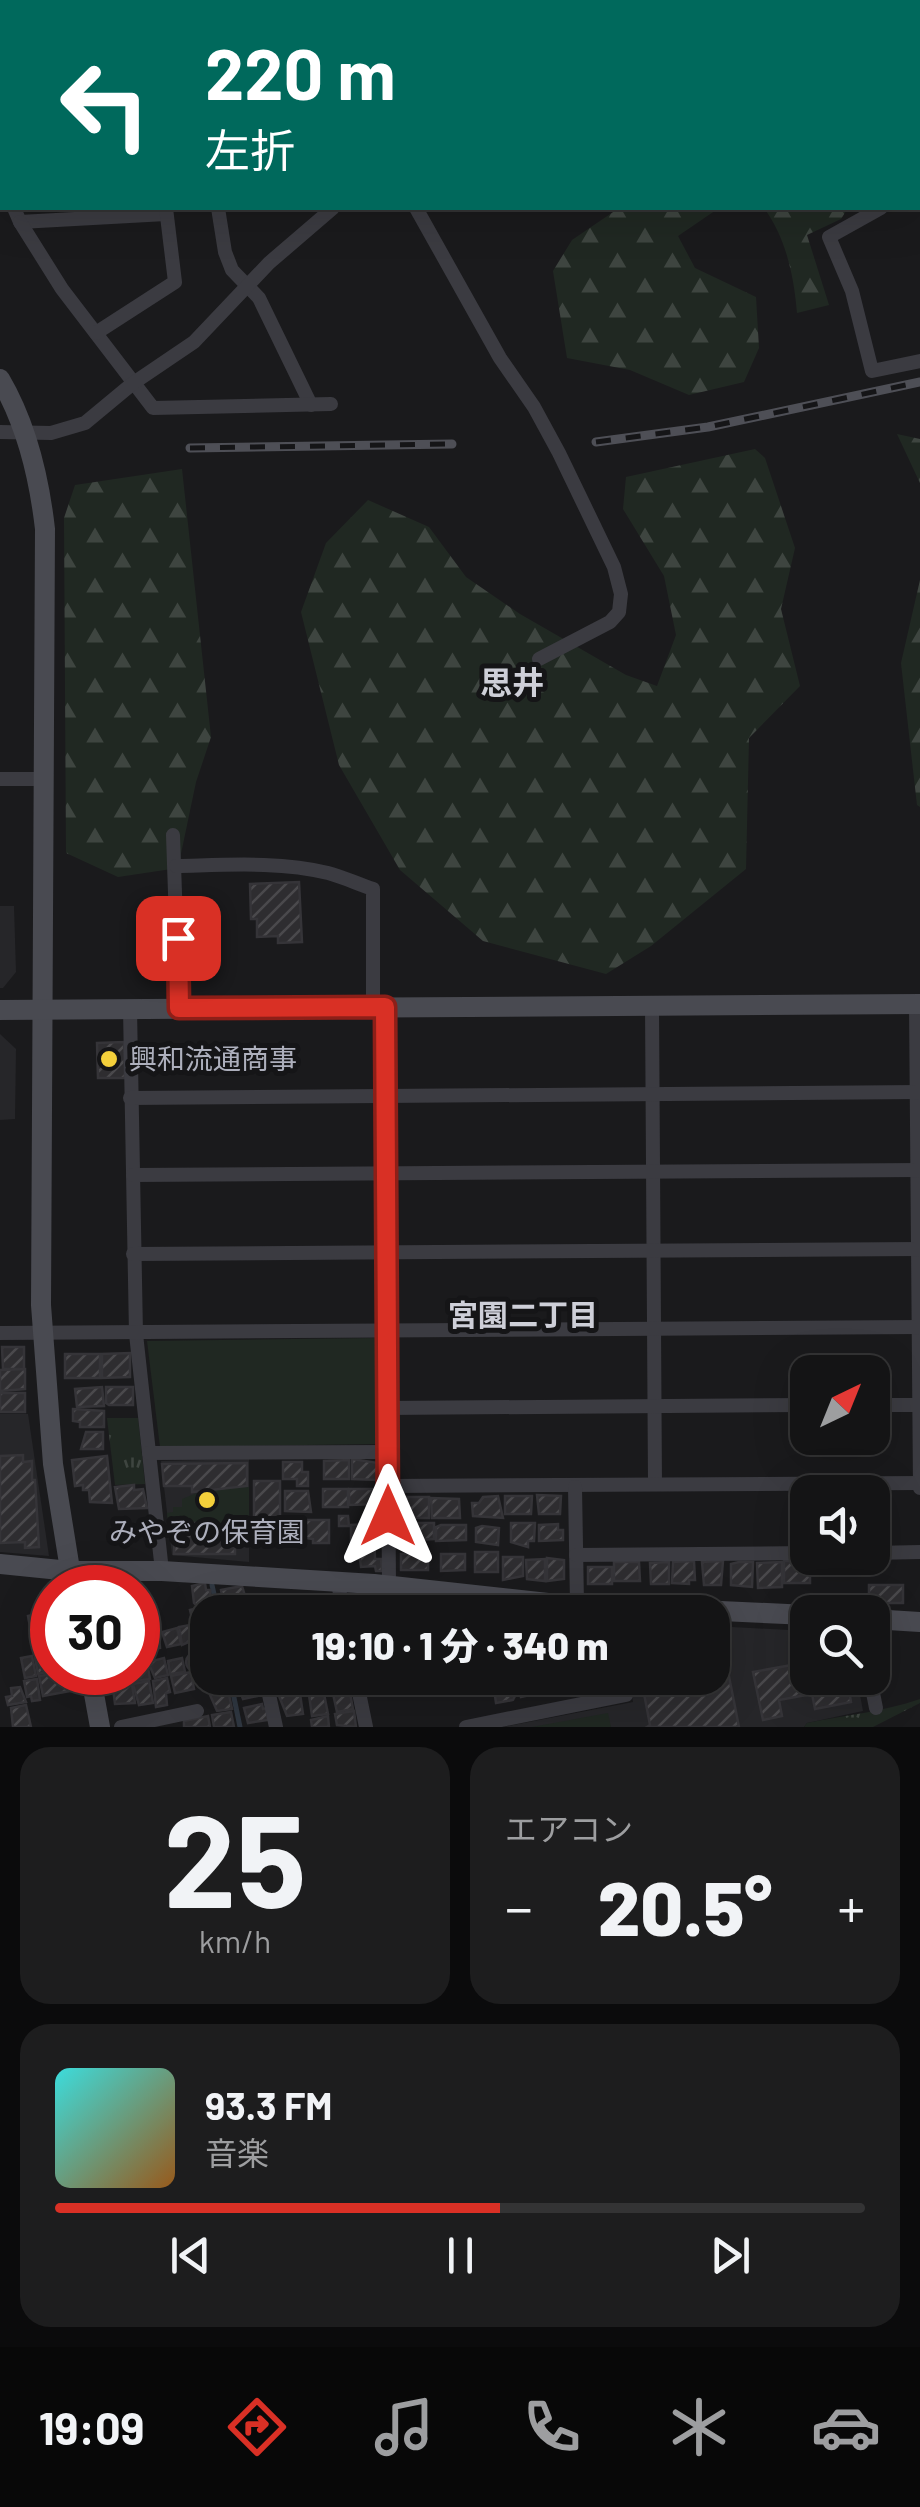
<!DOCTYPE html>
<html lang="ja">
<meta charset="utf-8">
<style>
body{margin:0;font-family:Barlow,"Noto Sans JP",sans-serif;background:#1d1d1e;color:#f1f3f6;height:100vh;display:flex;flex-direction:column;font-size:38px;white-space:nowrap}
*{box-sizing:border-box;margin:0}
p{font-size:32px;color:#9d9ea0}
.icon{flex:none;width:55px;height:55px;fill:none;stroke:currentColor;stroke-width:2;stroke-linecap:round;stroke-linejoin:round}
.map{position:relative;height:1727px;overflow:hidden}
.panel{display:flex;flex-direction:column;gap:20px;padding:20px;background:#0b0b0c;flex:1}
.panel>*{flex:none}
.banner{position:absolute;left:0px;top:0px;width:920px;height:210px;box-shadow:0 10px 40px #0002,0 0 0 2px #333334;background:#00695c;color:#fff;overflow:hidden}
.needle{width:65px;rotate:43deg}
.controls{position:absolute;left:790px;top:1355px;display:grid;gap:20px}
.controls a{display:grid;place-items:center;width:100px;height:100px;border-radius:20px;background:#141415;box-shadow:0 10px 40px #0002,0 0 0 2px #333334;font-size:50px}
.speed{position:absolute;left:30px;top:1565px;display:flex;gap:20px;font-size:50px;font-weight:700;text-align:center}
.speed>*{display:grid;place-content:center;width:130px;height:130px;border-radius:50%;background:#141415;box-shadow:0 10px 40px #0002,0 0 0 2px #333334;line-height:1}
.speed .limit{border:15px solid #d22;background:#fff;color:#111}
.pin{position:absolute;display:grid;place-items:center;width:85px;height:85px;color:#fff;margin:-42px;border-radius:20px;box-shadow:0 5px 15px #0006}
.me{position:absolute;width:110px;margin:-55px;rotate:0deg;stroke-linejoin:round;filter:drop-shadow(0 0 8px #0008)}
.turn{display:flex;align-items:center;gap:35px;height:210px;padding:0 40px;font-size:45px}
.turn .icon{width:130px;height:130px;stroke-width:2.5}
.turn b{display:block;font-size:70px;line-height:85px}
.big{font-size:75px;font-weight:800;line-height:1.1}
.panel .tile{flex:1;display:flex;flex-direction:column;justify-content:center;gap:15px;min-width:0;padding:0 35px;border-radius:30px;background:#1d1d1e}
.panel .dial{align-items:center;gap:0}
.dial b{font-size:130px;line-height:1}
.song{display:flex;align-items:center;gap:30px}
.cover{width:120px;height:120px;border-radius:15px;background:linear-gradient(135deg,hsl(180 70% 55%),hsl(30 70% 35%))}
.played{height:10px;border-radius:5px;background:linear-gradient(90deg,#d93025 55%,#333334 55%)}
.keys{display:flex;justify-content:space-around;direction:ltr}
.heat{display:flex;justify-content:space-between;align-items:center;font-size:55px;direction:ltr}
.panel .tiles{flex:1;display:grid;gap:20px;grid-template-columns:1fr 1fr}
.tile:last-child{grid-column:span 2}
.trip{position:absolute;left:190px;top:1595px;width:540px;height:100px;border-radius:30px;background:#141415;box-shadow:0 10px 40px #0002,0 0 0 2px #333334;font-weight:800;line-height:100px;text-align:center}
.tab-bar{display:flex;height:160px;justify-content:space-around;align-items:center;background:#080808;color:#9d9ea0}
.tab-bar .icon{width:70px;height:70px}
.tab-bar .on{color:#d93025}
.tab-bar b{font-size:45px;color:#f1f3f6}
.map>svg:first-child{display:block}
.built{fill:#262629}
.grass{fill:url(#grass-tufts)}
.forest{fill:url(#forest-firs)}
.park{fill:#202822}
.lines{fill:none;stroke-linecap:round;stroke-linejoin:round}
.stream{stroke:#2f3741;stroke-width:5}
.building{fill:url(#building-hatch);stroke:#353438;stroke-width:2.5}
.street{stroke:#3b3b41;stroke-width:14}
.secondary{stroke:#494a51;stroke-width:20}
.rail-casing{stroke:#4e4f56;stroke-width:9}
.rail{stroke:#151517;stroke-width:5;stroke-dasharray:15;stroke-linecap:butt}
.route-casing{stroke:#8d1f18;stroke-width:25}
.route{stroke:#d93025;stroke-width:18}
.poi-dot{fill:#f4d03b;stroke:#151517;stroke-width:4}
.labels{text-anchor:middle;stroke-width:10;stroke-linejoin:round;paint-order:stroke}
.poi-label{font-size:28px;fill:#adafbc;stroke:#151517;text-anchor:start}
.neighbourhood-label{font-size:30px;font-weight:bold;fill:#cecfd8;stroke:#151517}
.quarter-label{font-size:32px;font-weight:bold;fill:#cecfd8;stroke:#151517}
</style>
<div class="map">
<svg width="920" height="1727" viewBox="0 0 920 1727">
<defs>
<pattern id="grass-tufts" width="24" height="20" patternUnits="userSpaceOnUse" patternTransform="scale(2.5)"><rect width="24" height="20" fill="#202822"/><path d="M3 7l-1-3M5 7V3M7 7l1-3M15 17l-1-3M17 17v-4M19 17l1-3" fill="none" stroke="#3e4540"/></pattern>
<pattern id="forest-firs" width="22" height="20" patternUnits="userSpaceOnUse" patternTransform="scale(2.5)"><rect width="22" height="20" fill="#202822"/><path d="M5 1l3.5 6h-7zM16 11l3.5 6h-7z" fill="#3e4540"/></pattern>
<pattern id="building-hatch" width="6" height="6" patternUnits="userSpaceOnUse" patternTransform="scale(2.5)"><rect width="6" height="6" fill="#2e2d30"/><path d="M-1 1l2-2M0 6l6-6M5 7l2-2" fill="none" stroke="#4a494c"/></pattern>
</defs>
<rect width="100%" height="100%" fill="#1a1a1c"/>
<g class="built">
<polygon points="0,906 14,906 16,972 3,988 0,988"/>
<polygon points="0,1034 16,1049 15,1119 0,1120"/>
<polygon points="0,1414 28,1414 49,1556 0,1552"/>
<polygon points="249,1459 249,1562 172,1555 161,1461"/>
<polygon points="713,1626 807,1631 808,1678 857,1678 863,1711 807,1723 804,1727 503,1727 633,1702 629,1678 712,1678"/>
</g>
<g class="grass">
<polygon points="107,1418 138,1418 145,1484 115,1485"/>
<path d="M920,1699V1703L873,1727H804L807,1723C845,1715 883,1712 920,1699Z"/>
</g>
<g class="forest">
<polygon points="619,208 719,208 678,236 695,268 756,297 759,348 744,382 689,395 630,370 567,358 553,271 572,240"/>
<path d="M764,208H848L841,219L807,235L829,305L797,313C794,276 786,238 764,208Z"/>
<polygon points="897,434 920,439 920,483"/>
<polygon points="755,449 765,458 795,548 781,609 800,686 749,738 746,869 651,946 606,974 483,941 400,870 339,765 301,612 326,543 368,500 429,527 466,577 520,614 626,675 657,686 676,635 664,576 623,509 626,477"/>
<polygon points="182,469 211,737 196,782 178,868 118,877 66,853 64,518 75,485"/>
<polygon points="920,580 920,807 917,805 901,663"/>
</g>
<g class="park">
<polygon points="375,1338 381,1344 381,1438 376,1444 160,1447 147,1341"/>
<polygon points="249,1487 249,1532 210,1527 209,1523 188,1523 187,1530 175,1528 175,1534 169,1534 167,1513 173,1512 173,1507 182,1507 182,1499 207,1489"/>
<polygon points="608,1713 611,1727 532,1727"/>
</g>
<g class="lines">
<g class="stream">
<polyline points="212,1585 218,1612"/>
<polyline points="230,1678 240,1727"/>
</g>
</g>
<g class="building">
<polygon points="299,882 302,942 278,943 278,936 257,937 257,919 251,919 250,884"/>
<polygon points="124,1042 125,1078 98,1078 97,1043"/>
<polygon points="2,1347 24,1347 24,1369 3,1369"/>
<polygon points="130,1353 130,1377 102,1378 102,1354"/>
<rect x="65" y="1354" width="35" height="24"/>
<polygon points="25,1369 25,1389 0,1391 0,1370"/>
<polygon points="102,1387 104,1406 77,1407 75,1389"/>
<polygon points="106,1387 133,1387 133,1405 109,1405 106,1403"/>
<rect x="0" y="1393" width="25" height="19"/>
<polygon points="73,1409 104,1411 104,1427 80,1427 80,1422 73,1421"/>
<polygon points="86,1432 103,1432 103,1449 81,1449"/>
<polygon points="23,1455 23,1462 32,1461 32,1480 35,1480 39,1547 25,1548 25,1542 0,1543 0,1456"/>
<polygon points="107,1456 112,1503 90,1502 89,1490 83,1490 83,1485 75,1486 72,1460"/>
<polygon points="352,1459 378,1463 378,1480 352,1479"/>
<polygon points="349,1460 349,1479 324,1479 324,1461"/>
<polygon points="283,1462 302,1462 302,1472 308,1472 308,1486 297,1486 297,1479 283,1479"/>
<polygon points="247,1463 247,1486 192,1492 192,1486 164,1486 162,1464"/>
<rect x="254" y="1481" width="26" height="53"/>
<polygon points="134,1485 134,1490 143,1489 147,1508 119,1509 115,1487"/>
<rect x="323" y="1489" width="25" height="18"/>
<polygon points="349,1489 380,1489 381,1504 349,1505"/>
<polygon points="285,1491 308,1491 311,1512 285,1511"/>
<polygon points="537,1495 561,1496 560,1514 539,1514"/>
<polygon points="498,1496 503,1518 473,1516 472,1503 479,1503 483,1497"/>
<polygon points="505,1496 532,1496 531,1514 505,1514"/>
<polygon points="401,1497 429,1497 429,1518 402,1518"/>
<polygon points="431,1498 459,1499 460,1518 432,1518"/>
<polygon points="339,1516 348,1516 349,1526 339,1526"/>
<polygon points="305,1520 329,1520 329,1543 313,1543 313,1539 305,1538"/>
<polygon points="187,1523 210,1523 210,1527 235,1530 235,1554 174,1554 175,1528 187,1530"/>
<polygon points="411,1523 434,1523 434,1539 401,1541 401,1525"/>
<polygon points="511,1523 535,1523 534,1541 528,1541 528,1547 511,1542"/>
<polygon points="370,1524 374,1526 375,1559 381,1559 382,1571 376,1571 375,1566 361,1567 360,1559 351,1559 351,1525"/>
<polygon points="558,1524 558,1530 563,1530 563,1540 539,1541 539,1525"/>
<polygon points="441,1525 466,1525 466,1540 436,1541 436,1527"/>
<polygon points="482,1526 499,1528 498,1545 476,1542 476,1528"/>
<rect x="475" y="1552" width="23" height="20"/>
<polygon points="428,1553 428,1570 401,1570 401,1554"/>
<polygon points="441,1554 465,1554 465,1570 441,1571"/>
<polygon points="503,1557 523,1557 523,1576 503,1580"/>
<polygon points="547,1558 564,1560 564,1579 547,1581"/>
<polygon points="545,1559 545,1581 527,1579 526,1560"/>
<polygon points="694,1561 695,1580 689,1580 689,1584 672,1583 673,1562"/>
<polygon points="723,1561 721,1585 704,1585 702,1562"/>
<rect x="784" y="1561" width="26" height="22"/>
<polygon points="614,1562 639,1562 640,1581 614,1581"/>
<polygon points="669,1562 669,1584 651,1584 650,1563"/>
<polygon points="739,1562 753,1562 752,1587 731,1585 731,1564"/>
<polygon points="782,1562 782,1587 758,1588 757,1563"/>
<rect x="588" y="1567" width="24" height="17"/>
<polygon points="205,1583 206,1590 210,1590 211,1604 198,1607 194,1603 192,1586"/>
<rect x="869" y="1585" width="34" height="18"/>
<polygon points="242,1586 250,1612 225,1612 221,1590"/>
<polygon points="212,1605 214,1612 208,1612 208,1620 193,1623 190,1610"/>
<polygon points="47,1612 50,1623 30,1627 28,1616"/>
<polygon points="208,1621 208,1641 204,1642 200,1622"/>
<polygon points="196,1624 198,1638 182,1645 179,1627"/>
<polygon points="177,1628 181,1644 167,1647 162,1632"/>
<polygon points="159,1631 160,1648 152,1649 151,1643 144,1644 142,1634"/>
<polygon points="723,1646 739,1727 647,1727 650,1725 641,1678 712,1678 712,1648"/>
<circle cx="195" cy="1662" r="9"/>
<polygon points="52,1655 52,1671 38,1674 35,1658"/>
<polygon points="32,1656 36,1676 25,1678 21,1658"/>
<polygon points="164,1658 168,1675 155,1678 148,1662"/>
<polygon points="182,1658 185,1672 170,1674 168,1661"/>
<polygon points="147,1662 150,1679 136,1681 134,1672 138,1672 138,1664"/>
<polygon points="808,1662 808,1678 847,1678 851,1702 815,1709 812,1694 779,1700 782,1716 763,1720 753,1672"/>
<polygon points="208,1670 208,1678 226,1678 227,1681 200,1685 197,1673"/>
<polygon points="66,1672 70,1691 43,1696 39,1676"/>
<polygon points="127,1672 129,1683 112,1686 110,1672"/>
<polygon points="191,1672 194,1689 175,1693 171,1676"/>
<polygon points="167,1678 170,1692 166,1693 167,1705 156,1707 153,1681"/>
<polygon points="519,1678 540,1678 543,1692 521,1697"/>
<polygon points="542,1678 569,1678 571,1687 545,1693"/>
<polygon points="571,1678 590,1678 592,1685 574,1689"/>
<polygon points="37,1679 40,1700 32,1701 31,1696 27,1697 24,1681"/>
<polygon points="258,1679 262,1695 243,1699 237,1683"/>
<polygon points="508,1679 515,1696 513,1700 496,1703 493,1682"/>
<polygon points="149,1681 153,1703 139,1705 133,1684"/>
<polygon points="132,1685 135,1703 115,1704 113,1688"/>
<polygon points="227,1685 232,1709 217,1711 207,1688"/>
<polygon points="20,1687 26,1702 8,1705 6,1697 12,1696 11,1688"/>
<polygon points="342,1687 343,1690 350,1693 353,1709 337,1712 332,1689"/>
<polygon points="300,1694 303,1714 287,1716 279,1696"/>
<polygon points="324,1694 328,1714 312,1716 309,1695"/>
<polygon points="262,1704 263,1709 267,1708 268,1720 248,1723 244,1708"/>
<polygon points="26,1705 31,1727 13,1727 11,1708"/>
<polygon points="354,1711 356,1727 337,1725 335,1714"/>
<polygon points="231,1712 234,1727 214,1727 212,1715"/>
<polygon points="208,1716 210,1727 184,1727 184,1721"/>
<polygon points="328,1716 329,1727 312,1727 311,1720"/>
</g>
<g class="lines">
<g class="street">
<polyline points="464,0 464,2"/>
<polyline points="616,2 621,0"/>
<polyline points="918,185 920,183"/>
<polyline points="14,208 20,222 166,214"/>
<polyline points="218,208 225,252 232,270 259,298 311,405"/>
<polyline points="416,208 500,358 534,407 559,453 614,567 621,594 619,612 610,622 539,659"/>
<polyline points="881,208 829,237 852,291 872,371 920,361"/>
<polyline points="20,222 62,289 153,408 331,404"/>
<polyline points="96,333 175,282 166,208"/>
<polyline points="0,432 51,433 85,423 132,384 194,342 269,263 333,208"/>
<polyline points="0,779 45,779"/>
<polyline points="173,835 179,1009"/>
<path d="M176,866C225,865 280,861 328,873C343,877 358,884 373,889V1007"/>
<polyline points="916,1004 920,1488"/>
<polyline points="652,1005 655,1484"/>
<polyline points="385,1007 389,1586"/>
<polyline points="130,1009 136,1334 162,1571"/>
<polyline points="130,1098 920,1092"/>
<polyline points="133,1175 920,1170"/>
<polyline points="133,1254 920,1249"/>
<polyline points="0,1333 920,1327"/>
<polyline points="872,1405 919,1405"/>
<polyline points="386,1408 808,1405"/>
<polyline points="149,1453 388,1452"/>
<polyline points="388,1486 920,1483"/>
<polyline points="575,1487 577,1604"/>
<polyline points="872,1553 920,1552"/>
<polyline points="576,1555 808,1553"/>
<polyline points="338,1582 343,1612"/>
<polyline points="356,1678 366,1727"/>
<polyline points="870,1678 876,1708"/>
<polyline points="121,1727 197,1711"/>
<polyline points="276,1727 268,1690 333,1678"/>
<polyline points="466,1727 626,1695 622,1678"/>
</g>
<g class="secondary">
<polyline points="179,2 226,0"/>
<polyline points="424,2 442,0"/>
<polyline points="0,13 2,13"/>
<polyline points="0,34 2,34"/>
<path d="M0,379C27,425 39,476 45,529L41,1305L53,1464L73,1588"/>
<polyline points="0,1010 920,1004"/>
<polyline points="0,1564 70,1571 162,1571 374,1584 548,1603 808,1615"/>
<polyline points="872,1619 920,1622"/>
<polyline points="90,1672 100,1727"/>
</g>
<g class="rail-casing">
<g id="rail">
<polyline points="596,442 708,427 920,382"/>
<polyline points="190,448 452,444"/>
</g>
</g>
<use href="#rail" class="rail"/>
</g>
<g class="lines">
<g class="route-casing">
<polyline id="route" points="178,938 179,1008 385,1007 388,1516"/>
</g>
<use href="#route" class="route"/>
</g>
<g class="poi-dot">
<circle cx="109" cy="1059" r="10"/>
<circle cx="207" cy="1500" r="10"/>
</g>
<g class="labels">
<g class="poi-label">
<text x="129" y="1069">興和流通商事</text>
<text x="207" y="1542" text-anchor="middle">みやぞの保育園</text>
</g>
<g class="neighbourhood-label">
<text x="523" y="1326">宮園二丁目</text>
</g>
<g class="quarter-label">
<text x="512" y="694">思井</text>
</g>
</g>
</svg>
<div class="controls">
<a><svg class="needle" viewBox="-14 -14 28 28"><path d="M0-13l5 13h-10z" fill="#e53935"/><path d="M0 13l5-13h-10z" fill="#9d9ea0"/></svg></a>
<a><svg class="icon" aria-label="sound" viewBox="0 0 24 24"><path d="M4 9h4l5-4v14l-5-4H4zM17 9q2 3 0 6"/></svg></a>
<a><svg class="icon" aria-label="search" viewBox="0 0 24 24"><circle cx="10" cy="10" r="6"/><path d="M15 15l6 6"/></svg></a>
</div>
<div class="speed"><div class="limit">30</div></div>
<div class="pin" style="left:178px;top:938px;background:#d93025"><svg class="icon" aria-label="arrive" viewBox="0 0 24 24"><path d="M6 21V4h12l-3 4 3 4H6"/></svg></div>
<svg class="me" style="left:388px;top:1516px" viewBox="-20 -20 40 40"><path d="M0-17L14 15 0 8-14 15z" fill="#d93025" stroke="#fff" stroke-width="4"/></svg>
<div class="trip">19:10 · 1 分 · 340 m</div>
<div class="banner">
<div class="turn"><svg class="icon" aria-label="left" viewBox="0 0 24 24"><path d="M17 20v-9H6M10 6l-5 5 5 5"/></svg><div><b>220 m</b>左折</div></div>
</div>
</div>
<section class="panel">
<div class="tiles">
<div class="tile dial"><b>25</b><p>km/h</p></div>
<div class="tile"><p>エアコン</p>
<div class="heat"><a>−</a><b class="big">20.5°</b><a>+</a></div>
</div>
<div class="tile">
<div class="song"><i class="cover"></i><div><b>93.3 FM</b><p>音楽</p></div></div>
<div class="played"></div>
<div class="keys"><svg class="icon" aria-label="previous" viewBox="0 0 24 24"><path d="M18 5L8 12l10 7zM5 5v14"/></svg><svg class="icon" aria-label="pause" viewBox="0 0 24 24"><path d="M8 5v14M16 5v14"/></svg><svg class="icon" aria-label="next" viewBox="0 0 24 24"><path d="M6 5l10 7-10 7zM19 5v14"/></svg></div>
</div>
</div>
</section>
<nav class="tab-bar">
<b>19:09</b>
<svg class="icon on" aria-label="directions" viewBox="0 0 24 24"><path d="M12 3l9 9-9 9-9-9zM9 14v-3h6M13 9l2 2-2 2"/></svg>
<svg class="icon" aria-label="music" viewBox="0 0 24 24"><path d="M9 18V5l10-2v13"/><circle cx="6" cy="18" r="3"/><circle cx="16" cy="16" r="3"/></svg>
<svg class="icon" aria-label="phone" viewBox="0 0 24 24"><path d="M5 4h4l2 5-3 2q2 4 5 5l2-3 5 2v4C11 20 4 13 5 4z"/></svg>
<svg class="icon" aria-label="climate" viewBox="0 0 24 24"><path d="M12 3v18M4 7l16 10M4 17L20 7"/></svg>
<svg class="icon" aria-label="car" viewBox="0 0 24 24"><path d="M5 17H2v-5l4-1 3-4h7l3 4 3 1v5h-3M9 17h6M6 11h13"/><circle cx="7" cy="17" r="2"/><circle cx="17" cy="17" r="2"/></svg>
</nav>
